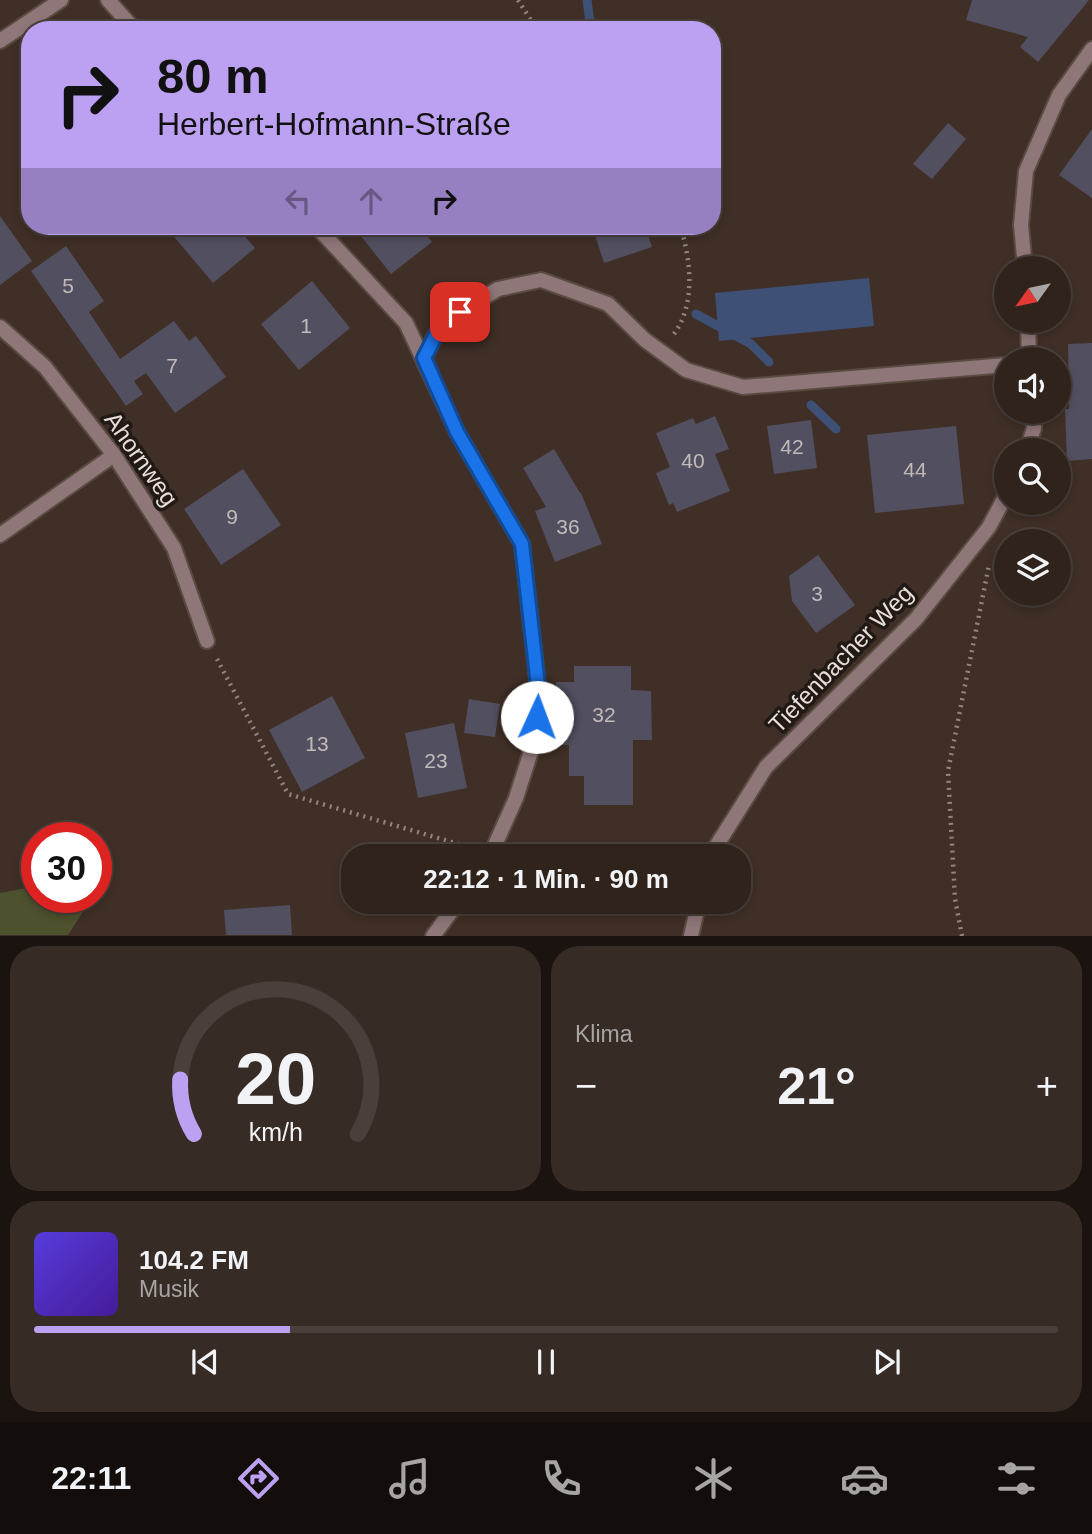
<!DOCTYPE html>
<html lang="de">
<meta charset="utf-8">
<style>
body{margin:0;font-family:Helvetica,sans-serif;background:#372b25;color:#f1f3f6;height:100vh;display:flex;flex-direction:column;font-size:26px;white-space:nowrap}
*{box-sizing:border-box;margin:0}
p{font-size:23px;color:#a7a4a3}
.icon{flex:none;width:38px;height:38px;fill:none;stroke:currentColor;stroke-width:2;stroke-linecap:round;stroke-linejoin:round}
.map{position:relative;height:936px;overflow:hidden}
.panel{display:flex;flex-direction:column;gap:10px;padding:10px;background:#1a130f;flex:1}
.panel>*{flex:none}
.guide{position:absolute;left:21px;top:21px;width:700px;height:214px;border-radius:28px;box-shadow:0 4px 10px #0003,0 0 0 2px #4a403b;background:#bca0f2;color:#111;overflow:hidden}
.needle{width:46px;rotate:237deg}
.fabs{position:absolute;left:994px;top:256px;display:grid;gap:14px}
.fabs a{display:grid;place-items:center;width:77px;height:77px;border-radius:50%;background:#2f231c;box-shadow:0 4px 10px #0003,0 0 0 2px #4a403b;font-size:35px}
.speed{position:absolute;left:21px;top:822px;display:flex;gap:14px;font-size:35px;font-weight:700;text-align:center}
.speed>*{display:grid;place-content:center;width:91px;height:91px;border-radius:50%;background:#2f231c;box-shadow:0 4px 10px #0003,0 0 0 2px #4a403b;line-height:1}
.speed .limit{border:10px solid #d22;background:#fff;color:#111}
.pin{position:absolute;display:grid;place-items:center;width:60px;height:60px;color:#fff;margin:-30px;border-radius:14px;box-shadow:0 4px 10px #0006}
.me{position:absolute;width:77px;margin:-38px;rotate:2deg;stroke-linejoin:round;filter:drop-shadow(0 0 5px #0008)}
.turn{display:flex;align-items:center;gap:24px;height:147px;padding:0 21px;font-size:32px}
.turn .icon{width:91px;height:91px;stroke-width:2.5}
.turn b{display:block;font-size:49px;line-height:60px}
.lanes{display:flex;align-items:center;height:66px;padding:0 21px;background:#0003;justify-content:center;gap:35px;direction:ltr}
.lanes .off{opacity:.35}
.big{font-size:52px;font-weight:700;line-height:1.1}
.panel .widget{flex:1;display:flex;flex-direction:column;justify-content:center;gap:10px;min-width:0;padding:0 24px;border-radius:28px;background:#372b25}
.panel .dial{align-items:center;gap:0}
.dial svg{height:182px;overflow:visible;fill:none;stroke:#4a403b;stroke-width:7;stroke-linecap:round;text-anchor:middle}
.dial text{fill:#f1f3f6;stroke:none}
.song{display:flex;align-items:center;gap:21px}
.cover{width:84px;height:84px;border-radius:10px;background:linear-gradient(135deg,hsl(250 70% 55%),hsl(260 70% 35%))}
.played{height:7px;border-radius:4px;background:linear-gradient(90deg,#bca0f2 25%,#4a403b 25%)}
.keys{display:flex;justify-content:space-around;direction:ltr}
.heat{display:flex;justify-content:space-between;align-items:center;font-size:38px;direction:ltr}
.panel .tiles{flex:1;display:grid;gap:10px;grid-template-columns:1fr 1fr}
.widget:last-child{grid-column:span 2}
.trip{position:absolute;left:341px;top:844px;width:410px;height:70px;border-radius:28px;background:#2f231c;box-shadow:0 4px 10px #0003,0 0 0 2px #4a403b;font-weight:700;line-height:70px;text-align:center}
.dock{display:flex;height:112px;justify-content:space-around;align-items:center;background:#130e0b;color:#a7a4a3}
.dock .icon{width:49px;height:49px}
.dock .current{color:#bca0f2}
.dock b{font-size:32px;color:#f1f3f6}
.map>svg:first-child{display:block}
.green{fill:#4d512d}
.water{fill:#3f5076}
.lines{fill:none;stroke-linecap:round;stroke-linejoin:round}
.stream{stroke:#3f5076;stroke-width:9}
.building{fill:#524f60}
.minor-casing{stroke:#5a4b42;stroke-width:18}
.path{stroke:#92857d;stroke-width:4.5;stroke-dasharray:2 5;stroke-linecap:butt}
.minor{stroke:#8e7679;stroke-width:14}
.route-casing{stroke:#114b97;stroke-width:18}
.route{stroke:#1a73e8;stroke-width:12}
.labels{text-anchor:middle;stroke-width:7;stroke-linejoin:round;paint-order:stroke}
.number-label{font-size:21px;fill:#c2bab9}
.street-label{font-size:24px;fill:#e8ded7;stroke:#201915}
</style>
<div class="map">
<svg width="1092" height="936" viewBox="0 0 1092 936">
<rect width="100%" height="100%" fill="#3f2f26"/>
<g class="green">
<polygon points="96,844 107,875 96,891"/>
<polygon points="37,886 37,898 92,898 68,935 0,935 0,893"/>
</g>
<polygon class="water" points="869,278 874,326 719,341 715,293"/>
<g class="lines">
<g class="stream">
<polyline points="587,0 591,30"/>
<polyline points="696,314 751,344 769,362"/>
<polyline points="811,405 836,429"/>
</g>
</g>
<g class="building">
<polygon points="972,0 1089,0 1038,62 1020,47 1028,37 966,20"/>
<polygon points="948,123 966,139 932,179 913,164"/>
<polygon points="1092,129 1092,198 1059,175"/>
<polygon points="0,216 32,261 0,285"/>
<polygon points="165,226 236,226 255,248 213,283"/>
<polygon points="353,226 419,226 432,242 391,274"/>
<polygon points="592,226 645,226 652,247 604,263"/>
<polygon points="66,246 104,301 89,312 120,359 174,321 189,341 196,336 226,377 175,413 146,373 134,381 143,394 126,406 31,271"/>
<polygon points="312,281 350,328 299,370 261,324"/>
<polygon points="1092,343 1092,459 1067,461 1065,409 1069,409 1068,344"/>
<polygon points="715,416 729,449 715,454 730,491 677,512 673,503 669,505 656,473 670,467 656,433 693,418 696,424"/>
<polygon points="811,420 817,468 774,474 767,426"/>
<polygon points="956,426 964,504 875,513 867,435"/>
<polygon points="554,449 580,493 581,493 602,544 555,562 535,511 546,507 523,468"/>
<polygon points="243,469 281,525 221,565 184,509"/>
<polygon points="818,555 855,605 816,633 792,601 789,576"/>
<polygon points="574,666 631,666 631,690 651,691 652,740 633,740 633,805 584,805 584,776 569,776 569,745 556,745 556,682 574,682"/>
<polygon points="332,696 365,758 302,792 269,730"/>
<polygon points="469,699 500,704 495,737 464,733"/>
<polygon points="454,723 467,788 418,798 405,733"/>
<polygon points="290,905 292,935 226,935 224,910"/>
</g>
<g class="lines">
<g class="minor-casing">
<g id="minor">
<polyline points="108,0 135,30"/>
<polyline points="0,41 61,0"/>
<polyline points="316,226 406,323 457,432 522,544 539,695 535,739 516,798 490,856"/>
<polyline points="1025,268 1021,225 1026,171 1059,95 1092,49"/>
<polyline points="1028,320 1029,359"/>
<polyline points="0,327 45,367 114,455 174,548 207,641"/>
<polyline points="424,357 442,323 498,289 541,280 608,304 645,340 686,370 743,387 1006,365"/>
<polyline points="1027,450 1034,428 1033,411"/>
<polyline points="0,535 114,455"/>
<polyline points="710,856 766,767 916,619 989,527 1006,495"/>
<polyline points="433,936 459,901"/>
<polyline points="691,936 699,901"/>
</g>
</g>
<g class="path">
<polyline points="518,0 537,30"/>
<path d="M674,334C696,304 691,259 680,226"/>
<polyline points="217,659 288,794 472,848"/>
<polyline points="515,854 692,854"/>
<polyline points="962,936 955,899 948,771 989,565"/>
</g>
<use href="#minor" class="minor"/>
</g>
<g class="lines">
<g class="route-casing">
<polyline id="route" points="460,312 442,323 424,358 457,432 522,544 539,695 537,717"/>
</g>
<use href="#route" class="route"/>
</g>
<g class="labels">
<g class="number-label">
<text x="68" y="293">5</text>
<text x="306" y="333">1</text>
<text x="172" y="373">7</text>
<text x="792" y="454">42</text>
<text x="693" y="468">40</text>
<text x="915" y="477">44</text>
<text x="232" y="524">9</text>
<text x="568" y="534">36</text>
<text x="817" y="601">3</text>
<text x="604" y="722">32</text>
<text x="317" y="751">13</text>
<text x="436" y="768">23</text>
</g>
<g class="street-label">
<text transform="translate(141 459) rotate(55)" y="8">Ahornweg</text>
<text transform="translate(841 659) rotate(-46)" y="8">Tiefenbacher Weg</text>
</g>
</g>
</svg>
<div class="fabs">
<a><svg class="needle" viewBox="-14 -14 28 28"><path d="M0-13l5 13h-10z" fill="#e53935"/><path d="M0 13l5-13h-10z" fill="#a7a4a3"/></svg></a>
<a><svg class="icon" aria-label="sound" viewBox="0 0 24 24"><path d="M4 9h4l5-4v14l-5-4H4zM17 9q2 3 0 6"/></svg></a>
<a><svg class="icon" aria-label="search" viewBox="0 0 24 24"><circle cx="10" cy="10" r="6"/><path d="M15 15l6 6"/></svg></a>
<a><svg class="icon" aria-label="layers" viewBox="0 0 24 24"><path d="M12 4l9 5-9 5-9-5zM3 14l9 5 9-5"/></svg></a>
</div>
<div class="speed"><div class="limit">30</div></div>
<div class="pin" style="left:460px;top:312px;background:#d93025"><svg class="icon" aria-label="arrive" viewBox="0 0 24 24"><path d="M6 21V4h12l-3 4 3 4H6"/></svg></div>
<svg class="me" style="left:537px;top:717px" viewBox="-20 -20 40 40"><circle r="19" fill="#fff"/><path d="M0-13L10 11 0 6-10 11z" fill="#1a73e8"/></svg>
<div class="trip">22:12 · 1 Min. · 90 m</div>
<div class="guide">
<div class="turn"><svg class="icon" aria-label="right" viewBox="0 0 24 24"><path d="M7 20v-9h11M14 6l5 5-5 5"/></svg><div><b>80 m</b>Herbert-Hofmann-Straße</div></div>
<div class="lanes"><svg class="icon off" aria-label="left" viewBox="0 0 24 24"><path d="M17 20v-9H6M10 6l-5 5 5 5"/></svg><svg class="icon off" aria-label="ahead" viewBox="0 0 24 24"><path d="M12 20V5M6 11l6-6 6 6"/></svg><svg class="icon" aria-label="right" viewBox="0 0 24 24"><path d="M7 20v-9h11M14 6l5 5-5 5"/></svg></div>
</div>
</div>
<section class="panel">
<div class="tiles">
<div class="widget dial"><svg viewBox="0 0 100 80">
<path d="M14 69A42 42 0 1 1 86 69"/>
<path d="M14 69A42 42 0 0 1 8 45" stroke="#bca0f2"/>
<text x="50" y="56" font-size="32" font-weight="700">20</text>
<text x="50" y="72" font-size="11">km/h</text>
</svg></div>
<div class="widget"><p>Klima</p>
<div class="heat"><a>−</a><b class="big">21°</b><a>+</a></div>
</div>
<div class="widget">
<div class="song"><i class="cover"></i><div><b>104.2 FM</b><p>Musik</p></div></div>
<div class="played"></div>
<div class="keys"><svg class="icon" aria-label="previous" viewBox="0 0 24 24"><path d="M18 5L8 12l10 7zM5 5v14"/></svg><svg class="icon" aria-label="pause" viewBox="0 0 24 24"><path d="M8 5v14M16 5v14"/></svg><svg class="icon" aria-label="next" viewBox="0 0 24 24"><path d="M6 5l10 7-10 7zM19 5v14"/></svg></div>
</div>
</div>
</section>
<nav class="dock">
<b>22:11</b>
<svg class="icon current" aria-label="directions" viewBox="0 0 24 24"><path d="M12 3l9 9-9 9-9-9zM9 14v-3h6M13 9l2 2-2 2"/></svg>
<svg class="icon" aria-label="music" viewBox="0 0 24 24"><path d="M9 18V5l10-2v13"/><circle cx="6" cy="18" r="3"/><circle cx="16" cy="16" r="3"/></svg>
<svg class="icon" aria-label="phone" viewBox="0 0 24 24"><path d="M5 4h4l2 5-3 2q2 4 5 5l2-3 5 2v4C11 20 4 13 5 4z"/></svg>
<svg class="icon" aria-label="climate" viewBox="0 0 24 24"><path d="M12 3v18M4 7l16 10M4 17L20 7"/></svg>
<svg class="icon" aria-label="car" viewBox="0 0 24 24"><path d="M5 17H2v-5l4-1 3-4h7l3 4 3 1v5h-3M9 17h6M6 11h13"/><circle cx="7" cy="17" r="2"/><circle cx="17" cy="17" r="2"/></svg>
<svg class="icon" aria-label="filters" viewBox="0 0 24 24"><path d="M4 7h16M4 17h16"/><circle cx="9" cy="7" r="2"/><circle cx="15" cy="17" r="2"/></svg>
</nav>
